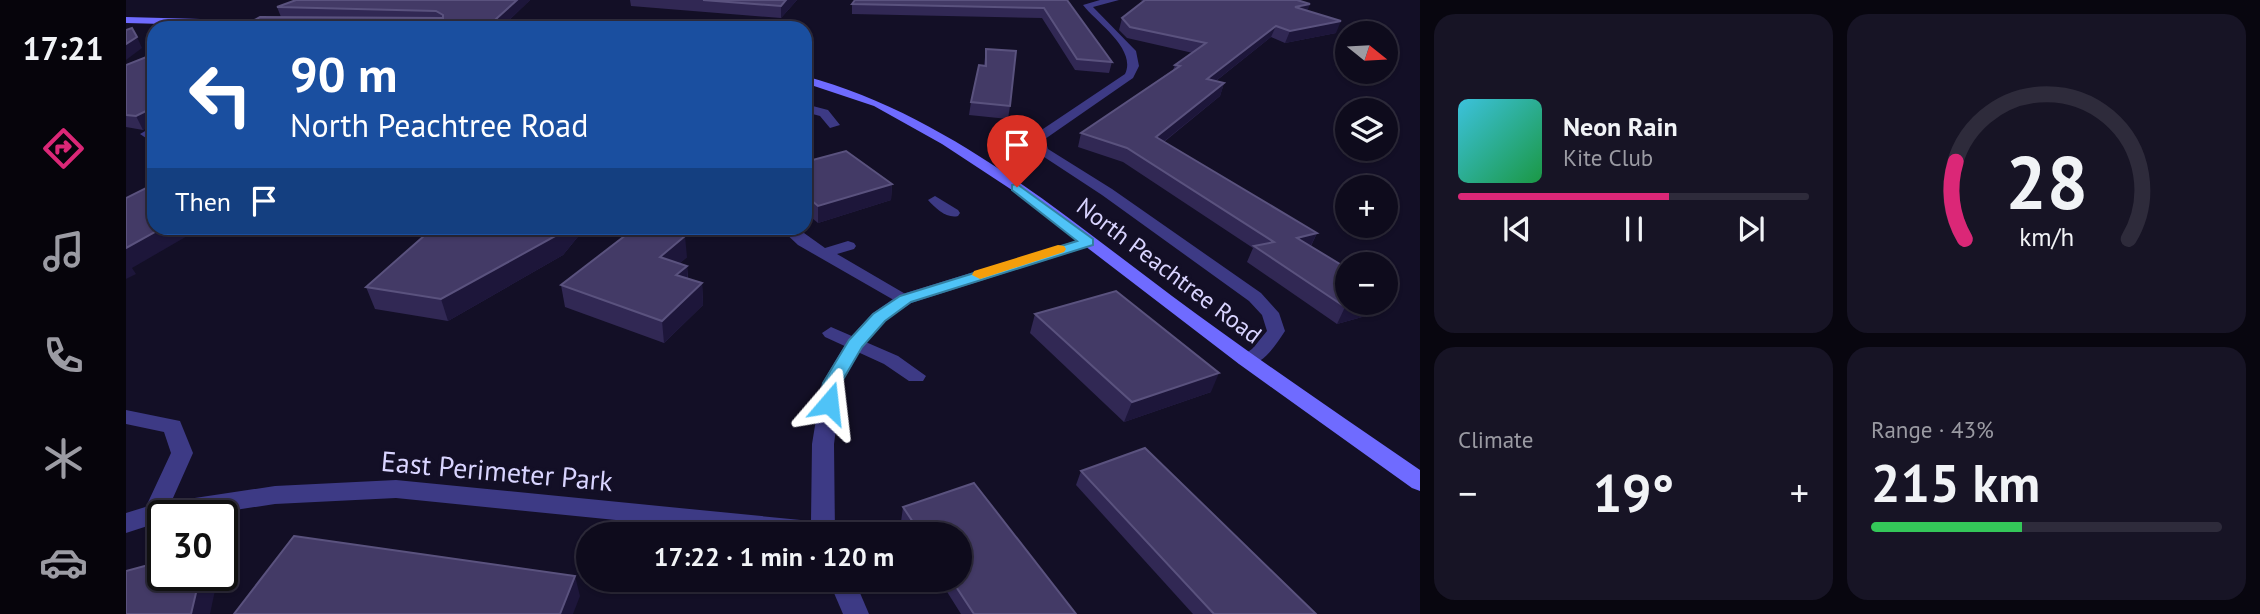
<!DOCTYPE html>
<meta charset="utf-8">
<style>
body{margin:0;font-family:"PT Sans",sans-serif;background:#171425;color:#f1f3f6;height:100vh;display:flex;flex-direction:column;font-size:26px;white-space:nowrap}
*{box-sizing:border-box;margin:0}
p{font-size:23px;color:#9b9ba3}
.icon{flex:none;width:38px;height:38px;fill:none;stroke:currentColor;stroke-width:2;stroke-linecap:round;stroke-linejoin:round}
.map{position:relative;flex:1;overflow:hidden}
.side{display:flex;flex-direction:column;gap:14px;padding:14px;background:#08060f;width:840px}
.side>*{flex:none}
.banner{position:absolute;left:21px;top:21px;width:665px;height:214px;border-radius:21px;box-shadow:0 2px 5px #0004,0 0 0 2px #2e2b3b;background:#1a4fa0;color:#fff;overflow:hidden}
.needle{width:46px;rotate:108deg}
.buttons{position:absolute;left:1209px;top:21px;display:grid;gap:14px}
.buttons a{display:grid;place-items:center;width:63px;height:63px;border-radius:50%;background:#0e0b1c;box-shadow:0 2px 5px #0004,0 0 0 2px #2e2b3b;font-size:35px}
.speed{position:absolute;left:21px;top:500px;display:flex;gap:14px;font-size:35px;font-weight:700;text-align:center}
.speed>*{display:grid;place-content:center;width:91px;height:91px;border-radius:50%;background:#0e0b1c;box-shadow:0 2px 5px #0004,0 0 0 2px #2e2b3b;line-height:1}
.speed .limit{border:4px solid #111;border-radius:10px;background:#fff;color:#111}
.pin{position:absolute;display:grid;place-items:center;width:60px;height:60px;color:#fff;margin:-72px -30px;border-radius:50% 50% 50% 0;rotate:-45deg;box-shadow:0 0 7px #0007}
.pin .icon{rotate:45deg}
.me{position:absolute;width:77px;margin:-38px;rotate:17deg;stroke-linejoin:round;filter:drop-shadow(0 0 5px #0008)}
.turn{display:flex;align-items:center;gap:24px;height:147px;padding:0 28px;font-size:32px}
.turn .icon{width:91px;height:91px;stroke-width:2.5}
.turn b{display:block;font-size:49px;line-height:60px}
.then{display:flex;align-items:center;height:66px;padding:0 28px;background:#0003;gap:14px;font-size:26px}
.big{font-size:52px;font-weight:700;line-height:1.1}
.side .widget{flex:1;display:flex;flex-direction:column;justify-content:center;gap:10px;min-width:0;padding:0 24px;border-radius:21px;background:#171425}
.side .dial{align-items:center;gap:0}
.dial svg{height:182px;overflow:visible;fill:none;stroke:#2e2b3b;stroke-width:7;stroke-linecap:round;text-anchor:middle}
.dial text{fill:#f1f3f6;stroke:none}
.song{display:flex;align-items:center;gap:21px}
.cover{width:84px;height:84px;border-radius:10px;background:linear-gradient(135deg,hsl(190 70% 55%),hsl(140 70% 35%))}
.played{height:7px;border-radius:4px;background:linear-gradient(90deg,#db2777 60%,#2e2b3b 60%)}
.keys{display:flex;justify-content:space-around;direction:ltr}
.heat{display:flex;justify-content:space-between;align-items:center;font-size:38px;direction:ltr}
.charge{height:10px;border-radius:5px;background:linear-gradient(90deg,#34c759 43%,#2e2b3b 0)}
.side .tiles{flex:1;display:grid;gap:14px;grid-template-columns:repeat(2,1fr)}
.trip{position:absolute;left:450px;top:522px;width:396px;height:70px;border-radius:35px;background:#0e0b1c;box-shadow:0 2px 5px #0004,0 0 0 2px #2e2b3b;font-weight:700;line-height:70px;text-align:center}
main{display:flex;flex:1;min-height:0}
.tab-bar{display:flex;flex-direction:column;width:126px;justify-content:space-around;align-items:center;background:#06040b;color:#9b9ba3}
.tab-bar .icon{width:49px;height:49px}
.tab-bar .on{color:#db2777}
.tab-bar b{font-size:32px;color:#f1f3f6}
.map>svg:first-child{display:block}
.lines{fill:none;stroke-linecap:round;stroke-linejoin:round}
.lane{fill:#3d3a85;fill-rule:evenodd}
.street{fill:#3d3a85;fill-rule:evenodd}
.secondary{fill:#6f6bff;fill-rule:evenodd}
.wall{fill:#312854}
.shaded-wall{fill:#1d163a}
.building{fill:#433a66;stroke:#5a527e;stroke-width:2}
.route{fill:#4fc3f7;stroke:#337fa1;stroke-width:2}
.slow{fill:#f59e0b}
.labels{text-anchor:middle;stroke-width:7;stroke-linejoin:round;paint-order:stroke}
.street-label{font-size:24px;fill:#d9d4ff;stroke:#130f26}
.near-street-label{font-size:28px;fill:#d9d4ff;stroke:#130f26}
</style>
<main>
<nav class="tab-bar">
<b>17:21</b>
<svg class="icon on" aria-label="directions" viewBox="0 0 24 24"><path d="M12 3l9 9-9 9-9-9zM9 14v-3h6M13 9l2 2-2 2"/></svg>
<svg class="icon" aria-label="music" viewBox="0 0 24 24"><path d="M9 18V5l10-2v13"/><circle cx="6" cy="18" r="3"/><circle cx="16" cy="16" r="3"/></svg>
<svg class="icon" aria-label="phone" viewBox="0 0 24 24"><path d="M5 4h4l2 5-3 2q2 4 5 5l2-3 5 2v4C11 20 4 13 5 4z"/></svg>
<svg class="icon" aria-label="climate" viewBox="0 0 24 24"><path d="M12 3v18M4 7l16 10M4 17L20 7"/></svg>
<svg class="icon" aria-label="car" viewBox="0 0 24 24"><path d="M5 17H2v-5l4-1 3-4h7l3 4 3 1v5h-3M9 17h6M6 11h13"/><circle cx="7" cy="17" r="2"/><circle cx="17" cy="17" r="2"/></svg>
</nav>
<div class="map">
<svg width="1294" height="614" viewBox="0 0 1294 614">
<rect width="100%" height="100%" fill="#130f26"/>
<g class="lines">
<g class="lane">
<polygon points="679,104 702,110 714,125 704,128 694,116 679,112"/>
<path d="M809,196L832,210L834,213L832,216C821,219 809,208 802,200Z"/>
<polygon points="654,228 671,228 699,248 722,241 728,243 730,246 728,249 711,254 788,299 779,304 773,303 672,245"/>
<polygon points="705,327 772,356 800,376 797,381 783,381 758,364 699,337 696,333"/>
<polygon points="0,410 54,421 67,453 39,516 29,522 21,520 17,513 45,453 38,432 0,424"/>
</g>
<g class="street">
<path d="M974,0H993L967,7L1010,51L1013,66L1007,78L919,139L922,149L986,189L1135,293L1153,313L1159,331C1149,346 1135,370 1113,364L1110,360L1126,349L1141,331L1136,315L1123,301L976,195L909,151L906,138L908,135L999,74C1011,49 971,23 957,5Z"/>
<polygon points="28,126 28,135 20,138 14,134"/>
<polygon points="962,237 970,242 968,245 785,303 759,321 736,347 716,383 708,444 709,534 630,534 270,498 149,504 69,516 37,516 37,521 0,533 0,513 29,504 149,486 270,480 685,521 686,444 696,383 722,340 747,313 773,295"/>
<polygon points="702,579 728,579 743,614 717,614"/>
</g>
<g class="secondary">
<polygon points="0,17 147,21 152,24 147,27 0,23"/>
<path d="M679,76C819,114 932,211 1046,296C1127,356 1211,413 1294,470V491L1286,488L1113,364L886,190L816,144L748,106L679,83Z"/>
</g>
</g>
<g class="wall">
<polygon points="404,0 375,28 155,17 151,7"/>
<polygon points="504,0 671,0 655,18 505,6"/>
<polygon points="941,0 986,62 983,73 949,70 916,18 726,14 726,4"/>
<polygon points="1014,0 1171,0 1182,11 1210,33 1159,43 1145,37 1090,81 1098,83 1094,96 1038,142 1191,233 1185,246 1254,312 1211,324 1121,262 1127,248 997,162 952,147 955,133 1047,70 1049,65 1067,53 1001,38 993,30 996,18 1017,1"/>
<polygon points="860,49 884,106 882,119 843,115 845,102 858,65"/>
<polygon points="28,54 28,126 27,124 17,130 0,127 0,65"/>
<polygon points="679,162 766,184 765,200 692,223 679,212"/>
<polygon points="302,228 459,228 437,255 322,321 249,309 240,287 303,231"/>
<polygon points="561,257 554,263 561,266 562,278 576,283 577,305 538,343 439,307 435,285"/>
<polygon points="909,314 1085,392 998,422 904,333"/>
<polygon points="955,471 1190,614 1067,614 950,485"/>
<polygon points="848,483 950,614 835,614 813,579 833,579 833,534 783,534 775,522 777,507"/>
</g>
<g class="shaded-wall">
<polygon points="391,0 404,0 375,28 360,28"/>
<polygon points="660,0 671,0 655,18 655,6"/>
<polygon points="1184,4 1180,15 1169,7"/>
<polygon points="1215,21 1210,33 1159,43 1164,31"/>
<polygon points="1150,26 1145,37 1077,91 1081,79"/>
<polygon points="11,37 16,48 0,60 0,44"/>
<polygon points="1098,83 1094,96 1026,151 1030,137"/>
<polygon points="22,110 27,124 17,130 10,116"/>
<polygon points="766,184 765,200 692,223 692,206"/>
<polygon points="36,228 75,228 6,268 10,274 0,279 0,248"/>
<polygon points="438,228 459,228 437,255 322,321 315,299"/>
<polygon points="1191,233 1183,249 1171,238"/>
<polygon points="559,236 561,257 536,279 534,257"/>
<polygon points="561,266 562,287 550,275"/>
<polygon points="576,283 577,305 538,343 536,321"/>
<polygon points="1235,303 1259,303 1254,312 1211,324 1219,307"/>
<polygon points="1093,373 1085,392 998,422 1006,402"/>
<polygon points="74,576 92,576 84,614 65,614"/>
<polygon points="449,576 454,596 447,614 434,614"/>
</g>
<g class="building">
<polygon points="170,0 391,0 360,28 114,28 134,17 317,18 317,15 310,11 151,7"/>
<polygon points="577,0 660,0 655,6"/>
<polygon points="729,0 941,0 986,62 951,59 918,8 726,4"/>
<polygon points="1019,0 1171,0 1184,4 1169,7 1215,21 1164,31 1150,26 1081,79 1098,83 1030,137 1191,233 1171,238 1222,269 1222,303 1235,303 1219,307 1128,246 1148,242 1001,148 955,133 1054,66 1049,65 1080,43 1004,27 996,18"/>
<polygon points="6,28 11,37 0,44 0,30"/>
<polygon points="860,49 890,51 884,106 845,102 853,65 860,66"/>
<polygon points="28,54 28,118 24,118 22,110 10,116 0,115 0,65"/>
<polygon points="720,151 766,184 692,206 679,195 679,162"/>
<polygon points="28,184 28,228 36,228 0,248 0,198"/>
<polygon points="307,228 438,228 433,234 315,299 240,287"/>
<polygon points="509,228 530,228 559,236 534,257 561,266 550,275 576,283 536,321 435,285"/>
<polygon points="990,291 1093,373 1006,402 909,314"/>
<polygon points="1019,448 1190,614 1088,614 955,471"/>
<polygon points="848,483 950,614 848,614 825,579 833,579 833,534 795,534 777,507"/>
<polygon points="168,536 449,576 434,614 108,614"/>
<polygon points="37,561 37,576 74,576 65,614 0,614 0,571"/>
</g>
<polygon class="route" points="891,184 967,239 967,245 785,302 759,321 736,347 715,383 709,408 696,408 694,403 697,383 723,340 747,314 774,296 951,241 886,190 886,185"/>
<polygon class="slow" points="932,245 938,246 940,249 938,252 854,279 846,275 848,271"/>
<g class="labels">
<g class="street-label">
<text transform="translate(1043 271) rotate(37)" y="8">North Peachtree Road</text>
</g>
<g class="near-street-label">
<text transform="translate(371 471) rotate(5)" y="10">East Perimeter Park</text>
</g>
</g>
</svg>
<div class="buttons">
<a><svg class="needle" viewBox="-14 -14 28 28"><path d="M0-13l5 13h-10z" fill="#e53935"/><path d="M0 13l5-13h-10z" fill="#9b9ba3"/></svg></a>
<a><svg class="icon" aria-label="layers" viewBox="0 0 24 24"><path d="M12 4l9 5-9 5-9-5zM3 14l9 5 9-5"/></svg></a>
<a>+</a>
<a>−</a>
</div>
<div class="speed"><div class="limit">30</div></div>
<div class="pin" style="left:891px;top:187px;background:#d93025"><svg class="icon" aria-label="arrive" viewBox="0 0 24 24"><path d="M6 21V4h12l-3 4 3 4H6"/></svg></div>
<svg class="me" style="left:703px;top:403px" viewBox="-20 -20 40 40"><path d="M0-17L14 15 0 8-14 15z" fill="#4fc3f7" stroke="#fff" stroke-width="4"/></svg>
<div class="trip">17:22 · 1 min · 120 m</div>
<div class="banner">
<div class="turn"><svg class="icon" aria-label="left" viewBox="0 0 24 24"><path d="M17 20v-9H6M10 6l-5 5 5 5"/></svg><div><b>90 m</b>North Peachtree Road</div></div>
<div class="then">Then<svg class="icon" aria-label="arrive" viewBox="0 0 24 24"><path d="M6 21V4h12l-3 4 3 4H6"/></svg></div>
</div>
</div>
<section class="side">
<div class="tiles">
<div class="widget">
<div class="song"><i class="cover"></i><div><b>Neon Rain</b><p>Kite Club</p></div></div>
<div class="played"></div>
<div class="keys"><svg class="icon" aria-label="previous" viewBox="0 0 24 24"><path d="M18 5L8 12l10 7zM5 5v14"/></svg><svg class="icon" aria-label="pause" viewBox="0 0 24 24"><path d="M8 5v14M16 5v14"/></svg><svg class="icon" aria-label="next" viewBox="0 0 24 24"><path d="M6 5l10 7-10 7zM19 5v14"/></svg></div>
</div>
<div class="widget dial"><svg viewBox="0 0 100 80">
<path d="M14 69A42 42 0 1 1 86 69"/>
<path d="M14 69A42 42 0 0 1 10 35" stroke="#db2777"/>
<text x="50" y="56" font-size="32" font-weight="700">28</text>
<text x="50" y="72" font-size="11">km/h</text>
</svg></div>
<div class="widget"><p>Climate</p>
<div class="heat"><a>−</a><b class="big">19°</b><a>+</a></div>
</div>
<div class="widget"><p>Range · 43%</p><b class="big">215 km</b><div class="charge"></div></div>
</div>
</section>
</main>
